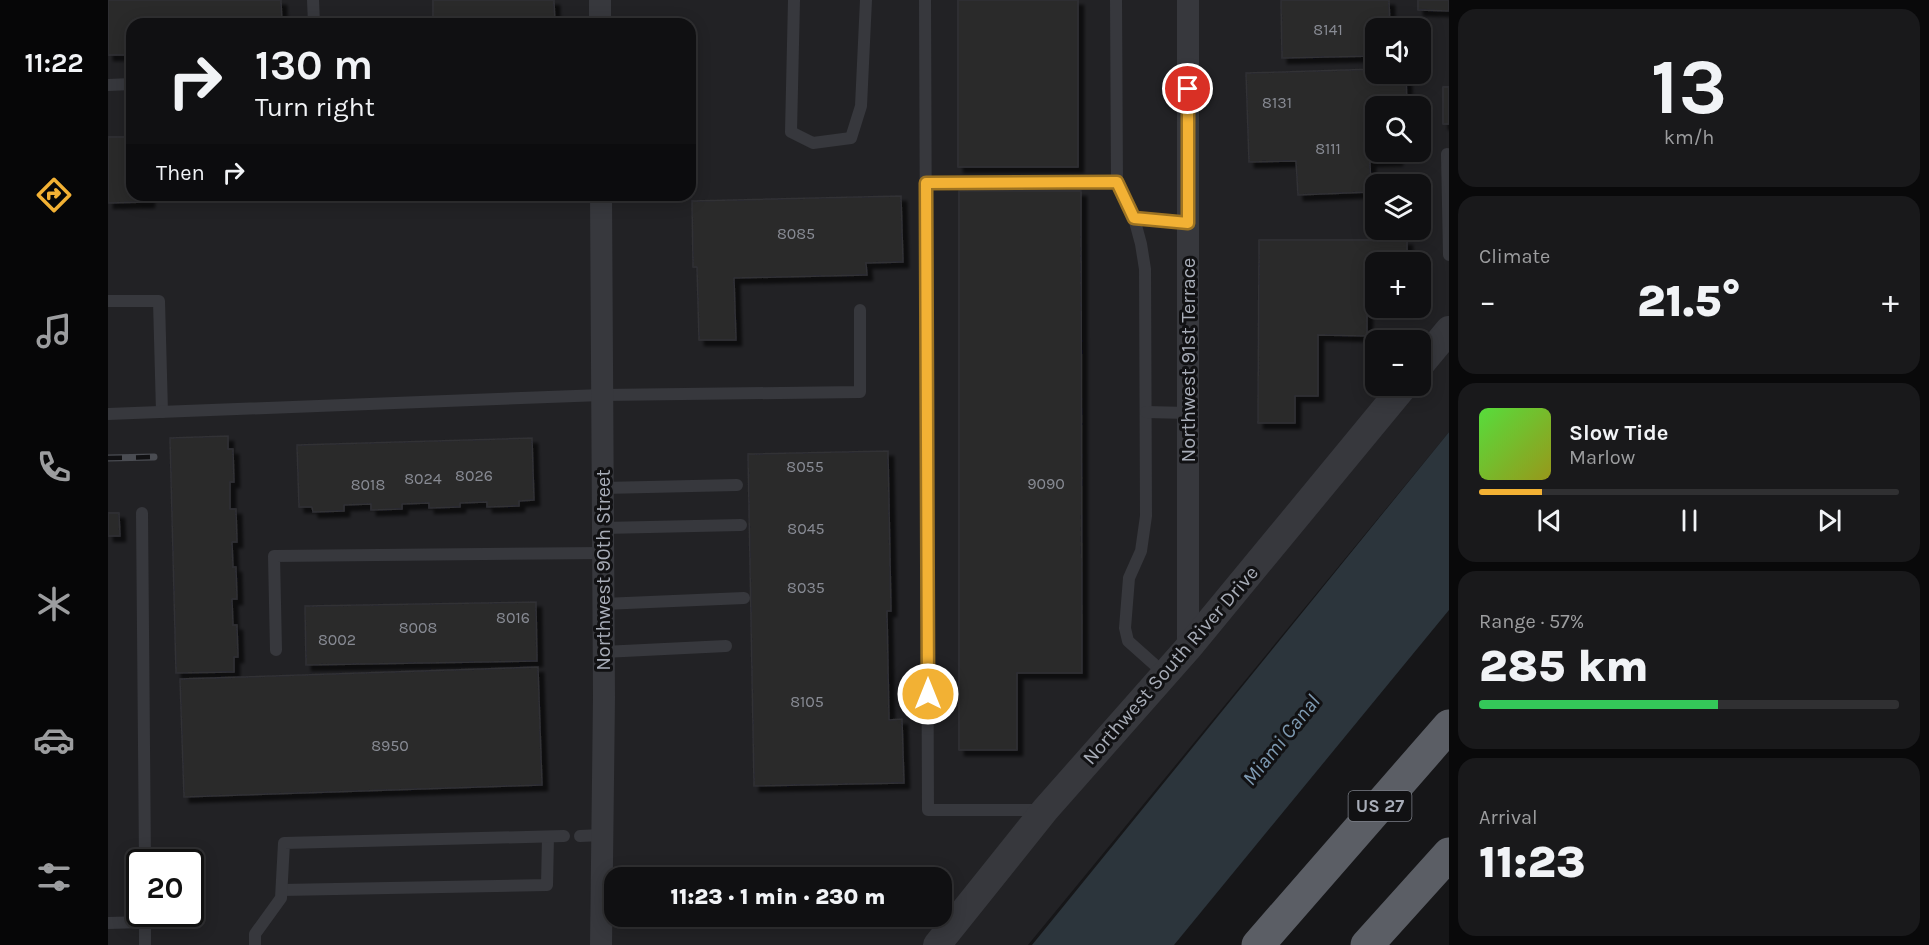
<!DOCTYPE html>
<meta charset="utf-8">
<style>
body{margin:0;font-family:Karla,sans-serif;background:#19191b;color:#f1f3f6;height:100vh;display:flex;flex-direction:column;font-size:22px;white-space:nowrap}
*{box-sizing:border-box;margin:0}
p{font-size:20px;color:#9c9d9f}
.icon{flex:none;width:33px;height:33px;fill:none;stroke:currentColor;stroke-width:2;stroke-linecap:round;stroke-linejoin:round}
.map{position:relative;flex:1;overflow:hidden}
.details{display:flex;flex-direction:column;gap:9px;padding:9px;background:#09090a;width:480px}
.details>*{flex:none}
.banner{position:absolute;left:18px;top:18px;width:570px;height:183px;border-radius:18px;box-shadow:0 3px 15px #0003,0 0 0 2px #303032;background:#101012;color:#f1f3f6;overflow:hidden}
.fabs{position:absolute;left:1257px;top:18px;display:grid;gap:12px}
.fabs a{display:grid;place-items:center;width:66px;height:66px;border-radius:12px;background:#101012;box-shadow:0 3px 15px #0003,0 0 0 2px #303032;font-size:30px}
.speed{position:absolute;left:18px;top:849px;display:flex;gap:12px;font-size:30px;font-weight:700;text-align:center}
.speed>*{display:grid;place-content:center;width:78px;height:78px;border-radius:50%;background:#101012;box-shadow:0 3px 15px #0003,0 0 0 2px #303032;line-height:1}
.speed .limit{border:3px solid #111;border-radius:9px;background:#fff;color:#111}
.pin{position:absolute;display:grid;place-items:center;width:51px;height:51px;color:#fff;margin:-26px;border:3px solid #fff;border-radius:50%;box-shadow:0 2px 6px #0007}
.me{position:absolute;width:66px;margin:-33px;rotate:0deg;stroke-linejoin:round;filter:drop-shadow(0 0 4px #0008)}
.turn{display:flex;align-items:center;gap:21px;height:126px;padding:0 30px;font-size:27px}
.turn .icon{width:78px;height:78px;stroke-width:2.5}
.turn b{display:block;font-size:42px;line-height:51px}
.then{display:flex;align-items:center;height:57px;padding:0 30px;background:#0003;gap:12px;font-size:22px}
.big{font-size:45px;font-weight:800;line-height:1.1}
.details .tile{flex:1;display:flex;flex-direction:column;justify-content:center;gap:9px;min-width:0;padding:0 21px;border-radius:18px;background:#19191b}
.details .dial{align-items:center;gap:0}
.dial b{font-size:78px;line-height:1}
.song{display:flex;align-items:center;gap:18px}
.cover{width:72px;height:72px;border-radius:9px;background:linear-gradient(135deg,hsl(110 70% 55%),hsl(60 70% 35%))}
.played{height:6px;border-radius:3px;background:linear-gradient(90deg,#f2b134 15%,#303032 15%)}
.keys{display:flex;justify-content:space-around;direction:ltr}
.heat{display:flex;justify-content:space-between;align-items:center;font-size:33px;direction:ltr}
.charge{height:9px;border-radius:4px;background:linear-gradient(90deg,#34c759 57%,#303032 0)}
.trip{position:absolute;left:496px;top:867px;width:348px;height:60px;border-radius:18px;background:#101012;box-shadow:0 3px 15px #0003,0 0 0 2px #303032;font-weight:800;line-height:60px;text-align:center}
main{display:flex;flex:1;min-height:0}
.menu{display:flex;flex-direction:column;width:108px;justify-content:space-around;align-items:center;background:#060607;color:#9c9d9f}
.menu .icon{width:42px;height:42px}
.menu .current{color:#f2b134}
.menu b{font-size:27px;color:#f1f3f6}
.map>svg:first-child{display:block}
.built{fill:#222225;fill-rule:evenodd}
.water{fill:#2c353c}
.building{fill:#29292c;stroke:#303034;stroke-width:1.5;filter:url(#shadow)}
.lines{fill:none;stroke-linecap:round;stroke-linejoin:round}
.service{stroke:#37383d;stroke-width:12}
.minor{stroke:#37383d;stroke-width:22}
.tertiary{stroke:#37383d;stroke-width:28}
.trunk{stroke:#5b5e65;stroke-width:33}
.rail-casing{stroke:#4a4c52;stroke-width:7}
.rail{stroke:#111113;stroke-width:4.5;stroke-dasharray:14;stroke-linecap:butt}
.route-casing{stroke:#9d7322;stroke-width:15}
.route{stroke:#f2b134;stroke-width:10}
.labels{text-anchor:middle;stroke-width:6;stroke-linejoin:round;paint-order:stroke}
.number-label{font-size:16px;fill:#888b94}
.shield{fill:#111113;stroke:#7b7e86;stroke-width:1.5}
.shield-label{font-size:18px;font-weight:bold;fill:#a8adb8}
.street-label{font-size:20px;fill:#a8adb8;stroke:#111113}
.water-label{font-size:21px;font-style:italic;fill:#7f9bb3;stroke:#111113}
</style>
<main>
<nav class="menu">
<b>11:22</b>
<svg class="icon current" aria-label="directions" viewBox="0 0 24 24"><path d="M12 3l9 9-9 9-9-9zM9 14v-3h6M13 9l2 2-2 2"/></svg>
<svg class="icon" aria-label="music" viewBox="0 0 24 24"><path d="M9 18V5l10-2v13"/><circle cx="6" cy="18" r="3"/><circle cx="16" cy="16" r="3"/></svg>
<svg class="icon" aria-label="phone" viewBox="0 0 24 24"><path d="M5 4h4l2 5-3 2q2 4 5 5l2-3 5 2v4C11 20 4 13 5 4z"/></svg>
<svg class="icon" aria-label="climate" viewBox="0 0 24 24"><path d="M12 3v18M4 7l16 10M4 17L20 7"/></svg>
<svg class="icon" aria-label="car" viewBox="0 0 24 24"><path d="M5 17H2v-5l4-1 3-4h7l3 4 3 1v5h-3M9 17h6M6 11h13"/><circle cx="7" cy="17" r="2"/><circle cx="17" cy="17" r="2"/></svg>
<svg class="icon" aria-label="filters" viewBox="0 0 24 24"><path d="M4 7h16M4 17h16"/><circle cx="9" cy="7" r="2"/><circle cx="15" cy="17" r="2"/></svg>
</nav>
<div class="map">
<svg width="1341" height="945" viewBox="0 0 1341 945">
<defs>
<filter id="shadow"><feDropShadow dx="5.5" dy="5.5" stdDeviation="1.5" flood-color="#0009"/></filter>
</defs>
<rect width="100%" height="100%" fill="#161618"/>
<path class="built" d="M0,0H1341V432L920,945H0ZM24,24H582V195H24ZM1268,28H1312V74H1268ZM1268,106H1312V152H1268ZM1268,184H1312V230H1268ZM1268,262H1312V308H1268ZM1268,340H1312V386H1268ZM32,862H82V914H32ZM507,878H834V916H507Z"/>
<polygon class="water" points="1341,432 1341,610 1066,945 924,945"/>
<g class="building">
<polygon points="0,0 173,0 174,24 24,24 24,55 0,55"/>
<polygon points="325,0 446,0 447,24 325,24"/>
<rect x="850" y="0" width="120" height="167"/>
<polygon points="1173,0 1281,0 1282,28 1268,28 1268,56 1174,58"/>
<polygon points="1310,0 1341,0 1341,11 1310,10"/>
<polygon points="1268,69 1268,74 1298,74 1299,106 1268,106 1268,152 1289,152 1289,160 1262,161 1263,192 1190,195 1188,161 1141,162 1138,73"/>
<rect x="1335" y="87" width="6" height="37"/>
<polygon points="0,137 24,137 24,195 41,195 41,202 0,203"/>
<polygon points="851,191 973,191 974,673 909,673 909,750 851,750"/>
<polygon points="793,196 795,262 758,263 759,275 626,278 628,340 591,340 589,267 585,267 584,201"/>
<polygon points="1151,240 1299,240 1299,262 1268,262 1268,285 1259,284 1259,336 1210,335 1210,396 1187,396 1187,423 1150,423"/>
<polygon points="120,436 120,449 125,449 126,482 122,482 122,509 128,509 129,542 124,542 125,567 128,567 129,599 124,599 125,625 129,625 130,657 126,657 126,672 68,673 62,438"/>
<polygon points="424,438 426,500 411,501 411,506 379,507 379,502 352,503 352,507 321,508 321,503 294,504 294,509 263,510 263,504 236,505 236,511 205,512 204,507 191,507 189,445"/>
<polygon points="780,451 783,611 779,611 781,720 794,719 796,783 646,786 640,454"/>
<polygon points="0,513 11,513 12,536 0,536"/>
<polygon points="428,602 429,661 198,665 197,606"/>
<polygon points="430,667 434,785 76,797 72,679"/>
</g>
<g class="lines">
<g class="service">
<polyline points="205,0 206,24"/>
<polyline points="686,0 683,132 705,143 743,138 753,106 758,0"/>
<polyline points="817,0 820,810 933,810"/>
<polyline points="0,85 24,84"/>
<polyline points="1339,154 1341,255"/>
<polyline points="1009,182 1026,218 1080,223"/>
<polyline points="818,183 1009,182 1008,0"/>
<polyline points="1026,218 1033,244 1037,269 1038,516 1033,551 1021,578 1017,628 1020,641 1057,674"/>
<polyline points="0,301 51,301 54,412"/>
<polyline points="1038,412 1080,413"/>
<polyline points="0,414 494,395 752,392 752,310"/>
<polyline points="495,488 629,485"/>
<polyline points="34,513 37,862"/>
<polyline points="495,528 633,525"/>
<polyline points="495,604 636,598"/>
<polyline points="168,650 166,556 495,553"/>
<polyline points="495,652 618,646"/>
<polyline points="472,836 494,835"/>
<polyline points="174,890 439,885 440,837"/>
<polyline points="37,914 37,945"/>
<polyline points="0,923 37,922"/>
<polyline points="147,945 147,934 173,898 176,843 456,836"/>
</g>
<g class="minor">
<polyline points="492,0 492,24"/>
<polyline points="1080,0 1080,648"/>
<polyline points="493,945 496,697 493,195"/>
</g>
<g class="tertiary">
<polyline points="1312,365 1341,330"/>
<polyline points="829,945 937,810 1080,648 1296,386"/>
</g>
<g class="trunk">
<polyline points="1150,945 1341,726"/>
<polyline points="1259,945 1341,854"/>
</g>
<g class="rail-casing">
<polyline id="rail" points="0,458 46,457"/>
</g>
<use href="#rail" class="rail"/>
</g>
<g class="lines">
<g class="route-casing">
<polyline id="route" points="820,694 818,183 1009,182 1026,218 1080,223 1080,89"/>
</g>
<use href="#route" class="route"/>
</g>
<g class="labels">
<g class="number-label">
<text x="1220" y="35">8141</text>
<text x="1169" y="108">8131</text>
<text x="1220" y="154">8111</text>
<text x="688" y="239">8085</text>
<text x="697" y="472">8055</text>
<text x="366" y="481">8026</text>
<text x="315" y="484">8024</text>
<text x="938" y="489">9090</text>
<text x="260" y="490">8018</text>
<text x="698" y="534">8045</text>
<text x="698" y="593">8035</text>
<text x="405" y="623">8016</text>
<text x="310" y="633">8008</text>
<text x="229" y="645">8002</text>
<text x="699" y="707">8105</text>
<text x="282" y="751">8950</text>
</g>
<rect class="shield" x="1240.5" y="791" width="63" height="30" rx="4.5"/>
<g class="shield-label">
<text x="1272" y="812">US 27</text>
</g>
<g class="street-label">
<text transform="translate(1080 360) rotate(-90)" y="7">Northwest 91st Terrace</text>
<text transform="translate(495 570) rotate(-90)" y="7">Northwest 90th Street</text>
<text transform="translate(1062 665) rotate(-49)" y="7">Northwest South River Drive</text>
</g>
<g class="water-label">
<text transform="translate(1173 740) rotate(-51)" y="7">Miami Canal</text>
</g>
</g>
</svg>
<div class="fabs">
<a><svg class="icon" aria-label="sound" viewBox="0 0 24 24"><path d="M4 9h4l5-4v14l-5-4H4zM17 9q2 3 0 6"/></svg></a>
<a><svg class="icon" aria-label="search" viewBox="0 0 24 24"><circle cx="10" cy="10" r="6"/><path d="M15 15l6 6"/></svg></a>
<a><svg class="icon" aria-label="layers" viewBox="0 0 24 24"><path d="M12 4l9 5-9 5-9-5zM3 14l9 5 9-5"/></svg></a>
<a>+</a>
<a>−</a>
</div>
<div class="speed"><div class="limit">20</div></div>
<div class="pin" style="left:1080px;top:89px;background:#d93025"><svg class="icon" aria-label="arrive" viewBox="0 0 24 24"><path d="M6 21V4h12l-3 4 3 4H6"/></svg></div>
<svg class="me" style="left:820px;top:694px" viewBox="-20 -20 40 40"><circle r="17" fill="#f2b134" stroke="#fff" stroke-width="3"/><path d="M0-11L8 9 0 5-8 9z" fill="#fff"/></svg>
<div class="trip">11:23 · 1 min · 230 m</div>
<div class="banner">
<div class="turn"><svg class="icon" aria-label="right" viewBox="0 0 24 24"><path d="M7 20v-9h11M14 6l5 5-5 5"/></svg><div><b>130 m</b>Turn right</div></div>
<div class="then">Then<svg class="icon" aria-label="right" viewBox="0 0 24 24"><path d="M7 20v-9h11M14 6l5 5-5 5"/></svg></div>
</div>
</div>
<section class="details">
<div class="tile dial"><b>13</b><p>km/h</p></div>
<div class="tile"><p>Climate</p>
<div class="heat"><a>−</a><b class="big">21.5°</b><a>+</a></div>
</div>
<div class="tile">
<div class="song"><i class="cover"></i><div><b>Slow Tide</b><p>Marlow</p></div></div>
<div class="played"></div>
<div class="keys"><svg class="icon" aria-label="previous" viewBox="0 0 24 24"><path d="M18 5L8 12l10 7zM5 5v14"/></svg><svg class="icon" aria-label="pause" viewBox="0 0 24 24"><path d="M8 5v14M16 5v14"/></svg><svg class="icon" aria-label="next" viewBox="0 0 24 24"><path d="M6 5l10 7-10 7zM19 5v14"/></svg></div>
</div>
<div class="tile"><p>Range · 57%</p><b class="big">285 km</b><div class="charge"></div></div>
<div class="tile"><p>Arrival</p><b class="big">11:23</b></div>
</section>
</main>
